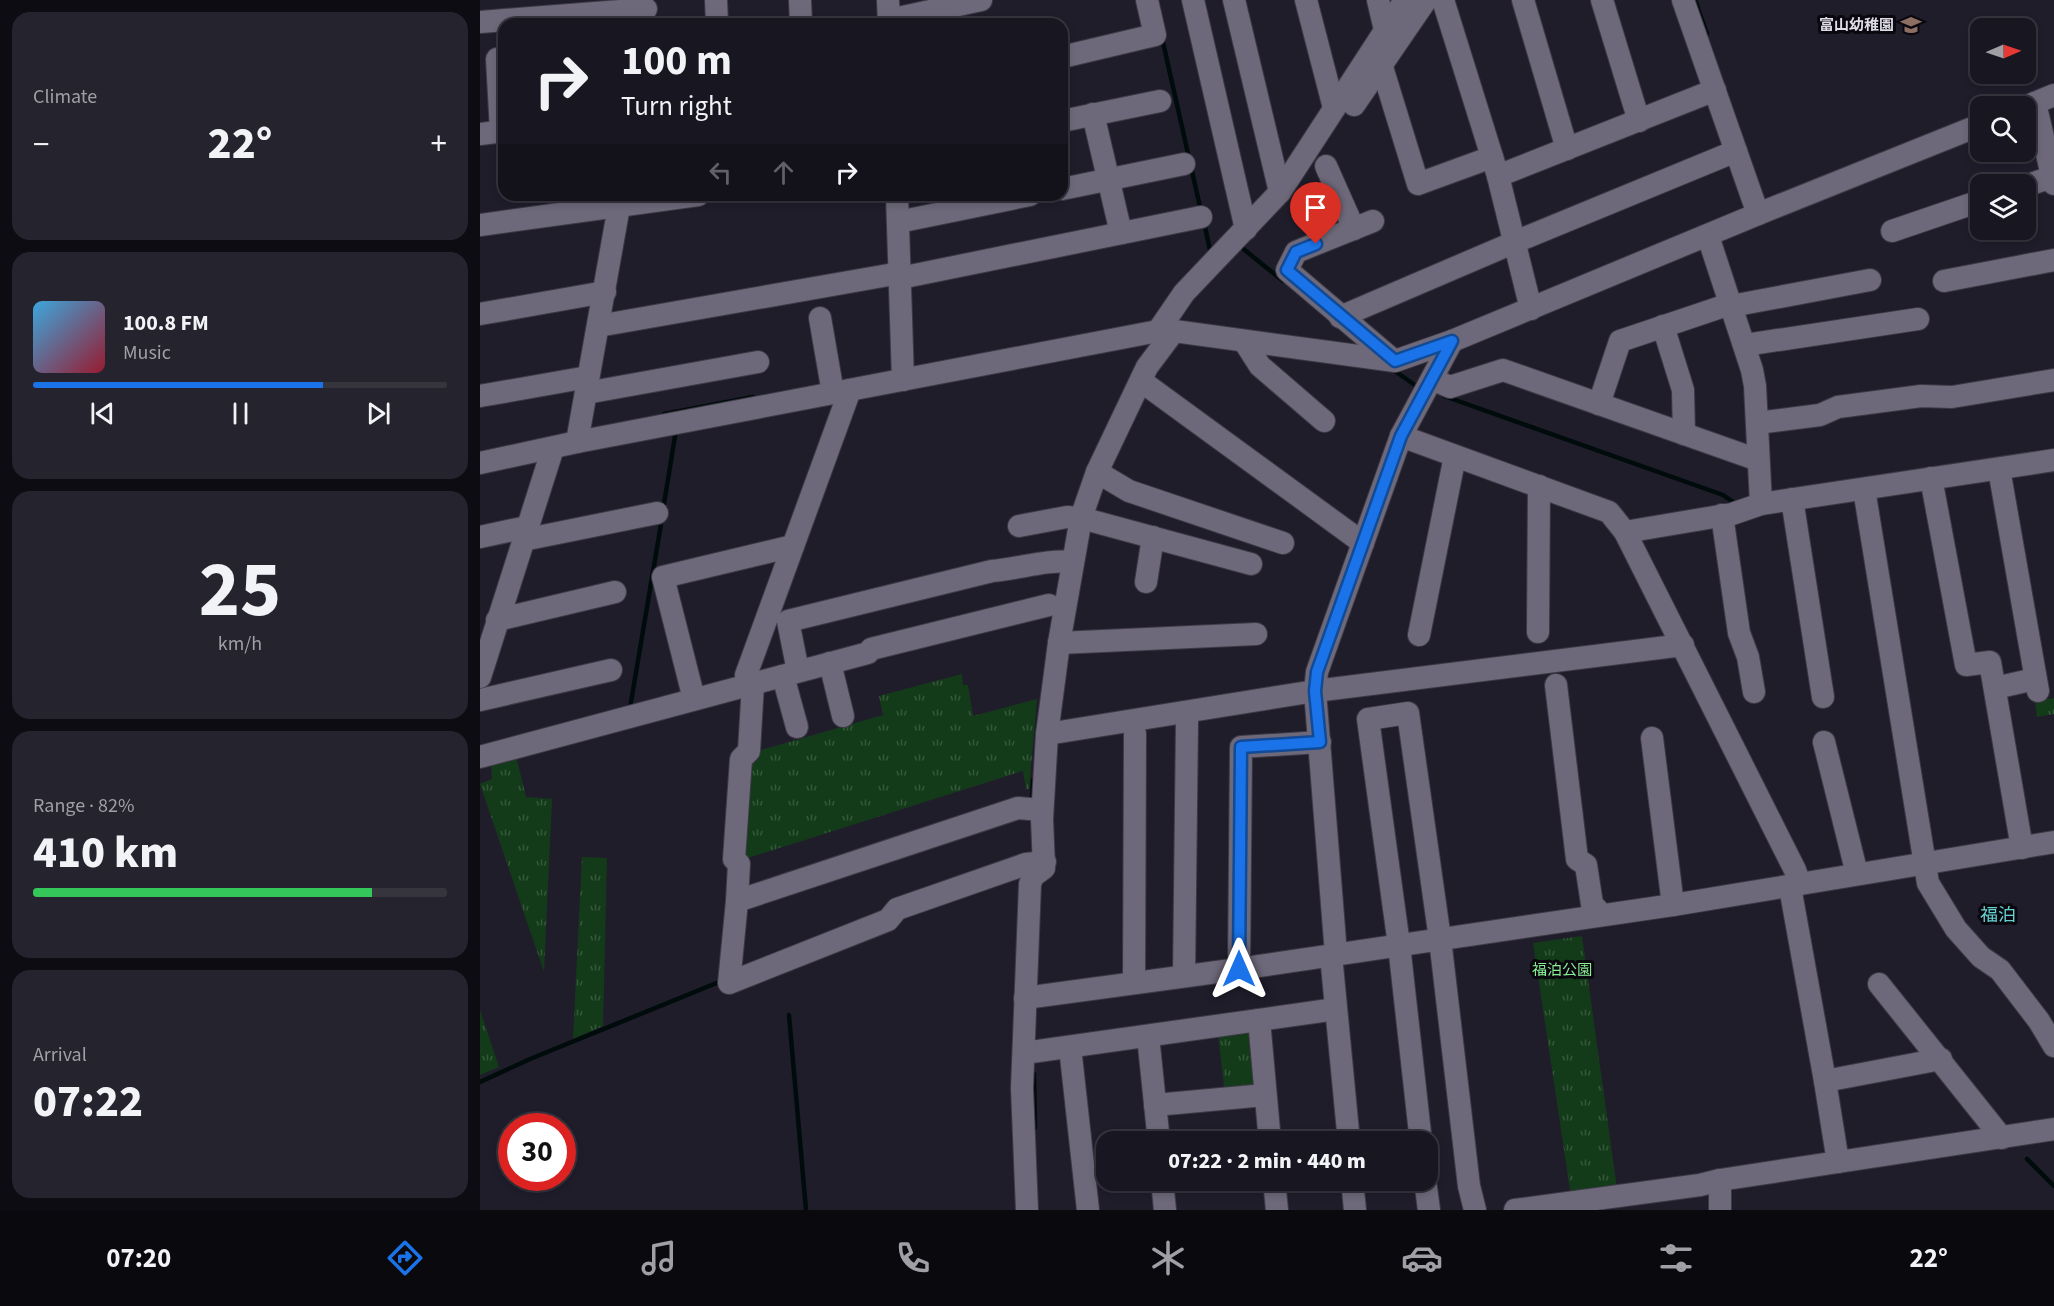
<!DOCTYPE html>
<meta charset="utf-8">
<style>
body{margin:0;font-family:"Source Sans 3","Noto Sans JP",sans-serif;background:#25232d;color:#f1f3f6;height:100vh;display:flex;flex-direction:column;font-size:22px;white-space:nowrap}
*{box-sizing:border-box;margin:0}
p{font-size:20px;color:#9f9fa5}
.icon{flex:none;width:33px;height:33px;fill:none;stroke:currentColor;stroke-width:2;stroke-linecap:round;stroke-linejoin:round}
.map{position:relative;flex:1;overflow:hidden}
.drawer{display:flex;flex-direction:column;gap:12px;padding:12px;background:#0d0c12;width:480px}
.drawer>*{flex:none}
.guide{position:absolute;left:18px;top:18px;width:570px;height:183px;border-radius:18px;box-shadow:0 3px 9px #0003,0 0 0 2px #36353e;background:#181620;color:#f1f3f6;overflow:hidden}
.needle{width:39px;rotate:88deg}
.buttons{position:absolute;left:1490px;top:18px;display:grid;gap:12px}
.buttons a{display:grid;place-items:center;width:66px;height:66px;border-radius:12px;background:#181620;box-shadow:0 3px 9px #0003,0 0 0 2px #36353e;font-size:30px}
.speed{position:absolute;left:18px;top:1113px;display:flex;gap:12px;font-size:30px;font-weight:700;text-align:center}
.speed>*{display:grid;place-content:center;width:78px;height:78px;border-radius:50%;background:#181620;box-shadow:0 3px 9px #0003,0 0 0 2px #36353e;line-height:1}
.speed .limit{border:9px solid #d22;background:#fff;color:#111}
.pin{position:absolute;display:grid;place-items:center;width:51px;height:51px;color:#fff;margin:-62px -26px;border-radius:50% 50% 50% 0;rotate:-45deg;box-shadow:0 0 6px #0007}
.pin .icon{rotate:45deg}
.me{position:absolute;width:66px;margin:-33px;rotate:0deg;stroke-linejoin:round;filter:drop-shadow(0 0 4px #0008)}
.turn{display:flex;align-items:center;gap:21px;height:126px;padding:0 24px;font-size:27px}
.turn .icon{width:78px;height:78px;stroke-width:2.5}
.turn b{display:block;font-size:42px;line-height:51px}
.lanes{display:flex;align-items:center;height:57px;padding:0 24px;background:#0003;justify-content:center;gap:30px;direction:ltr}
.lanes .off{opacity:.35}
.big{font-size:45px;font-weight:800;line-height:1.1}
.drawer .card{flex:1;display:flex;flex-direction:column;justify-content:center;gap:9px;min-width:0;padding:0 21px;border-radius:18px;background:#25232d}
.drawer .dial{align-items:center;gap:0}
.dial b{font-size:78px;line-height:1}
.song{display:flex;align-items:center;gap:18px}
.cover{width:72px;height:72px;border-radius:9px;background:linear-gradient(135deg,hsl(200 70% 55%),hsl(350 70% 35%))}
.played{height:6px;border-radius:3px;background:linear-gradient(90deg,#1a73e8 70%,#36353e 70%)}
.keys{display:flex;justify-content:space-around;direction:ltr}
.heat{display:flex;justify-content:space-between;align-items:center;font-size:33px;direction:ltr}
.charge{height:9px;border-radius:4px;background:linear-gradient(90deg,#34c759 82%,#36353e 0)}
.trip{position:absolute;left:616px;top:1131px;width:342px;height:60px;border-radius:18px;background:#181620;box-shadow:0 3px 9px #0003,0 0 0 2px #36353e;font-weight:800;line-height:60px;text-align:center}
.menu{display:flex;height:96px;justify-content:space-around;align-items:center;background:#0a090d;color:#9f9fa5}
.menu .icon{width:42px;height:42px}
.menu .selected{color:#1a73e8}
.menu b{font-size:27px;color:#f1f3f6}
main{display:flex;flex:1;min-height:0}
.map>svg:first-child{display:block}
.grass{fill:url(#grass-tufts)}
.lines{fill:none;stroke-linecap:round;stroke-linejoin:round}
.stream{stroke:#000b0b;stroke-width:4.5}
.minor-casing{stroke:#3d3a46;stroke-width:24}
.minor{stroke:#6d697a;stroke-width:22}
.route-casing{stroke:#114b97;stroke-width:15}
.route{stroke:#1a73e8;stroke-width:10}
.labels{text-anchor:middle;stroke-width:6;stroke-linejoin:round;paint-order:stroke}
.poi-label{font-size:15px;font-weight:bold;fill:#dedce6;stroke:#0a080e;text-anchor:end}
.park-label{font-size:15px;fill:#88ef94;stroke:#0a080e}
.quarter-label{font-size:18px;fill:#65d2d2;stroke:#0a080e}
</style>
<main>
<section class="drawer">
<div class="card"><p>Climate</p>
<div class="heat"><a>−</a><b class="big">22°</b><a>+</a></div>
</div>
<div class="card">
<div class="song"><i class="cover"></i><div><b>100.8 FM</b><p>Music</p></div></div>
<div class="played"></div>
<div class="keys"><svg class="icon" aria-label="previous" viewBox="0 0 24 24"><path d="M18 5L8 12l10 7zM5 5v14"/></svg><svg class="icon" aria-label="pause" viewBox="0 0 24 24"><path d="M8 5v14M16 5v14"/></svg><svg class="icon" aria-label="next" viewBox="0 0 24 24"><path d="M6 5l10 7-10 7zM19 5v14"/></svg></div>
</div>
<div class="card dial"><b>25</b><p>km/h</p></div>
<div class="card"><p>Range · 82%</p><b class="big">410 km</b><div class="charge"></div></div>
<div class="card"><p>Arrival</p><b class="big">07:22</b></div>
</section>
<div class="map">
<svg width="1574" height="1210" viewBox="0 0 1574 1210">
<defs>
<pattern id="grass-tufts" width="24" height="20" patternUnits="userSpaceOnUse" patternTransform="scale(1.5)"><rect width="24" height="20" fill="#133b19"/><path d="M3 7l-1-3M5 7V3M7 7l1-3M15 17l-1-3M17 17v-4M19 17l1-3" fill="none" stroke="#35573a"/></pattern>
</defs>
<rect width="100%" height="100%" fill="#201d2b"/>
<g class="grass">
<polygon points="482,674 483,685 488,685 493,716 557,699 549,789 546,789 543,771 258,861 267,754 403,715 399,696"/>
<polygon points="1574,698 1574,714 1557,717 1555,701"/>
<polygon points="36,756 46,797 72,799 64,972 0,784 12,779 11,763"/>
<polygon points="102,857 127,858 123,1026 93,1039"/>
<polygon points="1102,936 1137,1189 1091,1196 1053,943"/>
<polygon points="0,1010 19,1067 0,1075"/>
<polygon points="762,1030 773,1038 777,1087 745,1094 738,1034"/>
</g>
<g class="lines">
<g class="stream">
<polyline points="1215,0 1227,34"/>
<polyline points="682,38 709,158"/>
<polyline points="711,167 721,211"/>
<polyline points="724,222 731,255"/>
<polyline points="761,247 803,281"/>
<polyline points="912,369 939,388"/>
<polyline points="964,396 1243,495 1256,504"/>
<polyline points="184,414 273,397"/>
<polyline points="183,510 196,430"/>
<polyline points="150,708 182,518"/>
<polyline points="552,802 553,780"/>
<polyline points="309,1015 326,1210"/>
<polyline points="554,1074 555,1128"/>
<polyline points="0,1082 50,1059 244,980"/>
<polyline points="1547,1159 1574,1186"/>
</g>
<g class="minor-casing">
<g id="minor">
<polyline points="236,0 237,24"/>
<polyline points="320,0 321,24"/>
<polyline points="408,0 409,24"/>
<polyline points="713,0 766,229"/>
<polyline points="754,0 800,192"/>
<polyline points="826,0 854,108"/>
<polyline points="898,0 905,30 913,35"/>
<polyline points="963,0 1018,176 1051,309"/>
<polyline points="1043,0 1087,149"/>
<polyline points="1122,0 1159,121"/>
<polyline points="1203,0 1278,214"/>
<polyline points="409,20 501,0"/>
<polyline points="0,22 166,9"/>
<polyline points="582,57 675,35 667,0"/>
<polyline points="17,59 21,131"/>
<polyline points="901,64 938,184 1012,157"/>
<polyline points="1555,103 1574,184"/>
<polyline points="874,105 946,0"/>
<polyline points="1545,107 1574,95"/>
<polyline points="613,114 641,233"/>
<polyline points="582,121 680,101"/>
<polyline points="0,134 24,131"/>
<polyline points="846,166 874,229"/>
<polyline points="1018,176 1235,90"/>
<polyline points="1545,186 1572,177"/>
<polyline points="582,189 704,164"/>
<polyline points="417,195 423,380"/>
<polyline points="893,221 816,252 807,270 913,360"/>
<polyline points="418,222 550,195"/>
<polyline points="0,225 218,195"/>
<polyline points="1412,231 1500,201"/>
<polyline points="1228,236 1272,370 1275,386 1281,504"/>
<polyline points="420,278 721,217"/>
<polyline points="1464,281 1574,260"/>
<polyline points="1251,306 1390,280"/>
<polyline points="0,314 125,292"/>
<polyline points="860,317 1035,242 1256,151"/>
<polyline points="340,318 353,393"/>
<polyline points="118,326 420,273"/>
<polyline points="1183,326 1203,390 1204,434"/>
<polyline points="678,331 704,293 800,192 925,0"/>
<polyline points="764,341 780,366 844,421"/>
<polyline points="1265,345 1438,319"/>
<polyline points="952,379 970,387 1023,370 1278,460"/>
<polyline points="661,381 883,543"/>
<polyline points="106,393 278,362"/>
<polyline points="0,396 108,377"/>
<polyline points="1119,404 1140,341 1250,304"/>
<polyline points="1277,423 1340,415 1358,407 1441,396 1472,397 1574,380"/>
<polyline points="921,436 1129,512 1145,532 1315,870 1320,884"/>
<polyline points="97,442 141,195"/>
<polyline points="0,463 97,442 678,331 694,331 915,361 972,341 1278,214 1500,125"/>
<polyline points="1519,469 1558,691"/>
<polyline points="617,472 649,491 803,543"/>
<polyline points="1451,478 1486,665 1510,662 1542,848"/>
<polyline points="1384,489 1448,883 1476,929 1501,957 1520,970 1559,1021 1574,1046"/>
<polyline points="1312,499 1343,697"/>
<polyline points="1242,515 1259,633 1268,657 1274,692"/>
<polyline points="539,526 587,517 601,518 771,564"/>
<polyline points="1145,532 1252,514 1281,504 1574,460"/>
<polyline points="0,537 47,527"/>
<polyline points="43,540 177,513"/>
<polyline points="666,582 673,537"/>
<polyline points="17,620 135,592"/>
<polyline points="1058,632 1059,486"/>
<polyline points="939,635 975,456"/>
<polyline points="579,643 776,634"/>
<polyline points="350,663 363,716"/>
<path d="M318,671L308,621L512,571C539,569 566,559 593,562"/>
<polyline points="303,676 317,727"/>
<polyline points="0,677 73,448"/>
<polyline points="268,685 266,675 370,390"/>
<polyline points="1076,685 1097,859 1106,865 1112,904 1122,915"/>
<polyline points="1515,688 1555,679"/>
<polyline points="214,699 183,577 313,546"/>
<polyline points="0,700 131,670"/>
<polyline points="567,734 835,691 1203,645"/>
<polyline points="1172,738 1193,905"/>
<polyline points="1344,742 1377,874"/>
<polyline points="0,757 388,653 391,649 569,605"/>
<polyline points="562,810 538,808 257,901 249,983 408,920 417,909 546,864 565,862"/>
<polyline points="1310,887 1345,1081 1358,1162 1574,1129"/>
<polyline points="257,901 259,864 254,859 261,759 269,751 273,684"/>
<polyline points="856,954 835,691 837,672 921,436 972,341"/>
<polyline points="851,955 869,1142"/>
<polyline points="759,969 761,747 840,742"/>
<polyline points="704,976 707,721"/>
<polyline points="654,983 655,734"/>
<polyline points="1399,984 1522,1138"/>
<polyline points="545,998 759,969 1193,905 1574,842"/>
<polyline points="779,1020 790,1142"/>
<polyline points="668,1036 679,1142"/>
<polyline points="590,1047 608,1210"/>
<polyline points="544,1053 856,1009"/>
<polyline points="1345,1081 1461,1059"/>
<polyline points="675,1105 785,1095"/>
<polyline points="941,1142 919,945 888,719 928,713 960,939 989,1186 995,1210"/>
<polyline points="682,1180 685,1210"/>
<polyline points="794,1180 797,1210"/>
<polyline points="872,1180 875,1210"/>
<polyline points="945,1180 949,1210"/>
<polyline points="1240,1180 1240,1210"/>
<polyline points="547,1210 542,1088 550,884 553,876 564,868 562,819 567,734 579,643 601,518 617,472 667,367 694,331"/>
<polyline points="1035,1210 1220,1185 1240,1180 1358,1162"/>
</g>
</g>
<use href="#minor" class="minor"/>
</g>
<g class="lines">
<g class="route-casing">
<polyline id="route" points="759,969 761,747 840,742 835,691 837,672 921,436 972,341 915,361 807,270 816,252 836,244"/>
</g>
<use href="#route" class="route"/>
</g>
<defs>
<g id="school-bare" transform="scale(1.62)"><path d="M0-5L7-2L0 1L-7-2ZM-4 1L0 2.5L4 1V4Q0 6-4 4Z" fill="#8d6e63" stroke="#0a080e" stroke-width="2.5" paint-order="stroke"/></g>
</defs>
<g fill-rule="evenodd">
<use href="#school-bare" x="1431" y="25"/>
</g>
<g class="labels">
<g class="poi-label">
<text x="1414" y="30">富山幼稚園</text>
</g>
<g class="park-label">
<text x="1082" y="975">福泊公園</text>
</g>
<g class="quarter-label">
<text x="1518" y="921">福泊</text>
</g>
</g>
</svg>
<div class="buttons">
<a><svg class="needle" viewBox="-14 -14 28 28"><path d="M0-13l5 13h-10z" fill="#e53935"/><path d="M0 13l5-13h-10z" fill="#9f9fa5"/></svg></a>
<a><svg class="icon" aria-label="search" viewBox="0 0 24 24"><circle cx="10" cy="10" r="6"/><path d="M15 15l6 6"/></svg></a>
<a><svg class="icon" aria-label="layers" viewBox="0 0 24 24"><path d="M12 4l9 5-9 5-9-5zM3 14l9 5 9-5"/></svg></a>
</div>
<div class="speed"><div class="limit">30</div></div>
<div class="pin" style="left:836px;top:244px;background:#d93025"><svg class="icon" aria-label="arrive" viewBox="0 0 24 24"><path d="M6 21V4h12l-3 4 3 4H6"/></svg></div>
<svg class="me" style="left:759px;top:969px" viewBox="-20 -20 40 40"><path d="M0-17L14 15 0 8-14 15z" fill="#1a73e8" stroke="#fff" stroke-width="4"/></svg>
<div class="trip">07:22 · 2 min · 440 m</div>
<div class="guide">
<div class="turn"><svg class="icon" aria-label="right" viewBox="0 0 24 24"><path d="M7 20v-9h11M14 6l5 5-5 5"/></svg><div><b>100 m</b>Turn right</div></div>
<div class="lanes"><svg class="icon off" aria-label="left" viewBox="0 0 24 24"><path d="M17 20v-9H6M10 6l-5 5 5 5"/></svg><svg class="icon off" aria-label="ahead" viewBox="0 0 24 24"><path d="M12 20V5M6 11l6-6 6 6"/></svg><svg class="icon" aria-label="right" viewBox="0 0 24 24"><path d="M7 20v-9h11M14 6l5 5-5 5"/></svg></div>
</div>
</div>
</main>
<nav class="menu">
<b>07:20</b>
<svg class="icon selected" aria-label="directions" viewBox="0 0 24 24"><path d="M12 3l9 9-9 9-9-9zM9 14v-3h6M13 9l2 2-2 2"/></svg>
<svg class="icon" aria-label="music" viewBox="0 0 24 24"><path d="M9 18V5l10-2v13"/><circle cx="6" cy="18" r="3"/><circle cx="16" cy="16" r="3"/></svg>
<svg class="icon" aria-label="phone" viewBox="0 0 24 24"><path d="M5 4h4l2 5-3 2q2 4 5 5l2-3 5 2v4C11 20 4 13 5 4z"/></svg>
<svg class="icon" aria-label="climate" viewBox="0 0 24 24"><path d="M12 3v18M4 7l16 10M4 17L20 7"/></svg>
<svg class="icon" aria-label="car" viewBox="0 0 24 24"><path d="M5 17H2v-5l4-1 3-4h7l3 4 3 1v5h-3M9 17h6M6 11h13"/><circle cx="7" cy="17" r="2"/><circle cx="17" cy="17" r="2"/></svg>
<svg class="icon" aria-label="filters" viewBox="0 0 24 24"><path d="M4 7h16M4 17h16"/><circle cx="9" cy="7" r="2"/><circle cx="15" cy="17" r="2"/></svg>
<b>22°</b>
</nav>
